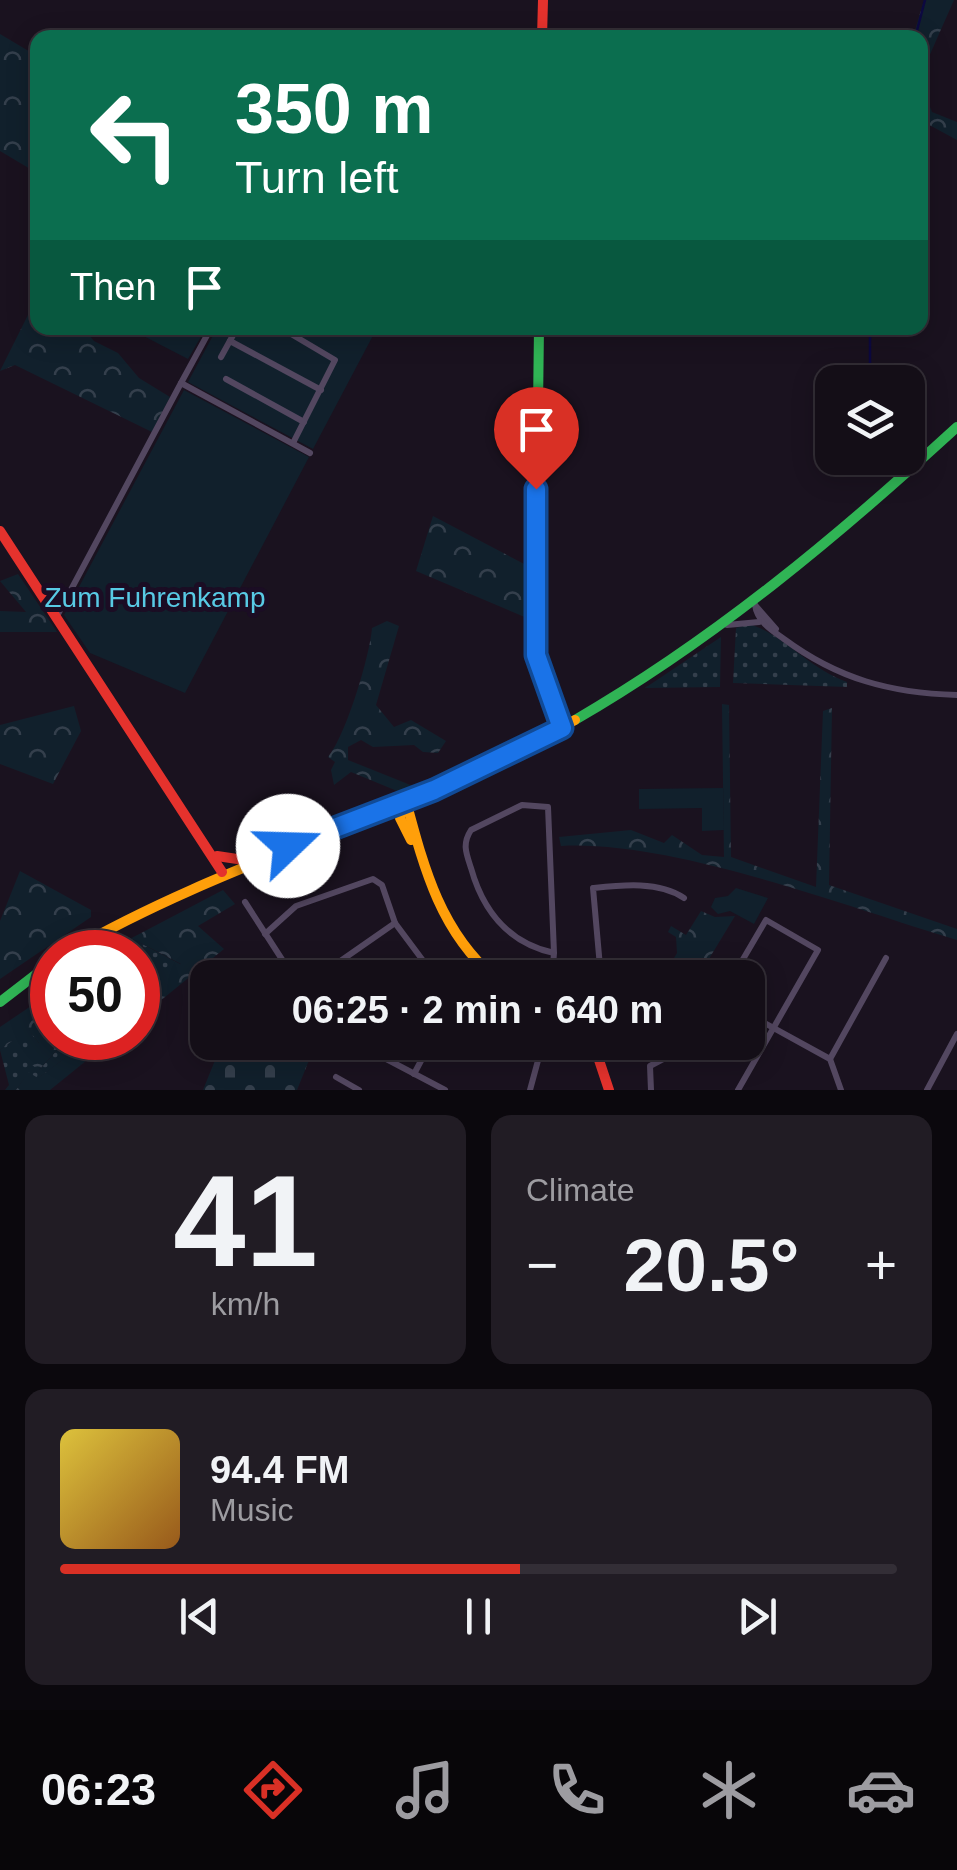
<!DOCTYPE html>
<meta charset="utf-8">
<style>
body{margin:0;font-family:Helvetica,sans-serif;background:#211c24;color:#f1f3f6;height:100vh;display:flex;flex-direction:column;font-size:38px;white-space:nowrap}
*{box-sizing:border-box;margin:0}
p{font-size:32px;color:#9d9ca1}
.icon{flex:none;width:55px;height:55px;fill:none;stroke:currentColor;stroke-width:2;stroke-linecap:round;stroke-linejoin:round}
.map{position:relative;height:1090px;overflow:hidden}
.side{display:flex;flex-direction:column;gap:25px;padding:25px;background:#0b080d;flex:1}
.side>*{flex:none}
.banner{position:absolute;left:30px;top:30px;width:898px;height:305px;border-radius:20px;box-shadow:0 5px 25px #0003,0 0 0 2px #332e36;background:#0b6e4f;color:#fff;overflow:hidden}
.tools{position:absolute;left:815px;top:365px;display:grid;gap:20px}
.tools a{display:grid;place-items:center;width:110px;height:110px;border-radius:20px;background:#140e17;box-shadow:0 5px 25px #0003,0 0 0 2px #332e36;font-size:50px}
.speed{position:absolute;left:30px;top:930px;display:flex;gap:20px;font-size:50px;font-weight:700;text-align:center}
.speed>*{display:grid;place-content:center;width:130px;height:130px;border-radius:50%;background:#140e17;box-shadow:0 5px 25px #0003,0 0 0 2px #332e36;line-height:1}
.speed .limit{border:15px solid #d22;background:#fff;color:#111}
.pin{position:absolute;display:grid;place-items:center;width:85px;height:85px;color:#fff;margin:-102px -42px;border-radius:50% 50% 50% 0;rotate:-45deg;box-shadow:0 0 10px #0007}
.pin .icon{rotate:45deg}
.me{position:absolute;width:110px;margin:-55px;rotate:69deg;stroke-linejoin:round;filter:drop-shadow(0 0 8px #0008)}
.turn{display:flex;align-items:center;gap:35px;height:210px;padding:0 40px;font-size:45px}
.turn .icon{width:130px;height:130px;stroke-width:2.5}
.turn b{display:block;font-size:70px;line-height:85px}
.then{display:flex;align-items:center;height:95px;padding:0 40px;background:#0003;gap:20px;font-size:38px}
.big{font-size:75px;font-weight:700;line-height:1.1}
.side .card{flex:1;display:flex;flex-direction:column;justify-content:center;gap:15px;min-width:0;padding:0 35px;border-radius:20px;background:#211c24}
.side .dial{align-items:center;gap:0}
.dial b{font-size:130px;line-height:1}
.song{display:flex;align-items:center;gap:30px}
.cover{width:120px;height:120px;border-radius:15px;background:linear-gradient(135deg,hsl(50 70% 55%),hsl(30 70% 35%))}
.played{height:10px;border-radius:5px;background:linear-gradient(90deg,#d93025 55%,#332e36 55%)}
.keys{display:flex;justify-content:space-around;direction:ltr}
.heat{display:flex;justify-content:space-between;align-items:center;font-size:55px;direction:ltr}
.side .tiles{flex:1;display:grid;gap:25px;grid-template-columns:1fr 1fr}
.card:last-child{grid-column:span 2}
.trip{position:absolute;left:190px;top:960px;width:575px;height:100px;border-radius:20px;background:#140e17;box-shadow:0 5px 25px #0003,0 0 0 2px #332e36;font-weight:700;line-height:100px;text-align:center}
.tabs{display:flex;height:160px;justify-content:space-around;align-items:center;background:#080609;color:#9d9ca1}
.tabs .icon{width:70px;height:70px}
.tabs .selected{color:#d93025}
.tabs b{font-size:45px;color:#f1f3f6}
.map>svg:first-child{display:block}
.grass{fill:url(#grass-dots)}
.forest{fill:url(#forest-crowns)}
.cemetery{fill:url(#cemetery-stones)}
.green{fill:#11202c}
.lines{fill:none;stroke-linecap:round;stroke-linejoin:round}
.stream{stroke:#0d0940;stroke-width:2.5}
.street{stroke:#534760;stroke-width:6}
.fast{stroke:#30b455;stroke-width:10}
.slow{stroke:#ff9f0a;stroke-width:10}
.jam{stroke:#e5322d;stroke-width:10}
.route-casing{stroke:#114b97;stroke-width:25}
.route{stroke:#1a73e8;stroke-width:18}
.labels{text-anchor:middle;stroke-width:10;stroke-linejoin:round;paint-order:stroke}
.park-label{font-size:28px;fill:#58cae4;stroke:#1b0d24}
</style>
<div class="map">
<svg width="957" height="1090" viewBox="0 0 957 1090">
<defs>
<pattern id="grass-dots" width="8" height="8" patternUnits="userSpaceOnUse" patternTransform="scale(2.5)"><rect width="8" height="8" fill="#11202c"/><path d="M2 2h.1M6 6h.1" fill="none" stroke="#343f4c" stroke-width="1.8" stroke-linecap="round"/></pattern>
<pattern id="forest-crowns" width="20" height="18" patternUnits="userSpaceOnUse" patternTransform="scale(2.5)"><rect width="20" height="18" fill="#11202c"/><path d="M2 6a3 3 0 1 1 6 0M12 15a3 3 0 1 1 6 0" fill="none" stroke="#343f4c"/></pattern>
<pattern id="cemetery-stones" width="16" height="16" patternUnits="userSpaceOnUse" patternTransform="scale(2.5)"><rect width="16" height="16" fill="#11202c"/><path d="M2 7V4a2 2 0 0 1 4 0v3zM10 15v-3a2 2 0 0 1 4 0v3z" fill="#343f4c"/></pattern>
</defs>
<rect width="100%" height="100%" fill="#1a121f"/>
<g class="grass">
<path d="M749,624C783,634 808,668 847,682V687L733,683L736,628Z"/>
<polygon points="721,637 720,687 645,688"/>
<polygon points="129,937 182,965 138,995 138,952 129,952"/>
<polygon points="28,1028 39,1043 39,1070 68,1038 94,1038 91,1040 101,1048 81,1065 68,1056 37,1079 28,1073 16,1090 5,1090 9,1085 0,1050"/>
</g>
<g class="forest">
<polygon points="924,0 954,0 920,77 920,38 913,37"/>
<polygon points="0,34 37,56 37,173 0,151"/>
<polygon points="920,82 932,112 957,122 957,140 920,120"/>
<polygon points="37,297 38,328 83,328 94,341 118,353 139,378 170,397 152,432 15,365 0,371"/>
<polygon points="433,516 526,565 527,618 416,571"/>
<polygon points="18,574 57,632 0,632 0,611 26,612 0,581"/>
<path d="M387,621L399,626L376,705L394,727L411,720L446,741L438,753L423,752L414,745L373,747L361,740L348,747V760L413,786L402,793L351,772L334,785L331,770L335,762L328,757C346,736 370,655 372,628Z"/>
<path d="M722,704L729,705L731,857L816,887L823,711L832,708L829,885L957,929V940C847,907 673,840 561,846L559,837L631,830L664,843L672,835L702,855L724,857Z"/>
<polygon points="74,706 81,731 53,784 0,764 0,725"/>
<polygon points="20,871 91,910 91,917 0,979 0,921"/>
<polygon points="223,890 235,904 198,926 224,949 138,1019 138,995 181,964 131,938 129,952 105,952"/>
<polygon points="701,911 715,917 735,916 698,977 670,965 677,953 676,937 668,932 671,926 686,935"/>
<polygon points="37,1002 47,1013 52,1011 52,1038 68,1038 39,1070 25,1060 39,1043 28,1029 0,1050 0,1027"/>
<polygon points="69,1055 81,1065 50,1090 16,1090 28,1072 38,1078"/>
</g>
<polygon class="cemetery" points="222,1043 222,1042 316,1043 297,1090 203,1090"/>
<g class="green">
<polygon points="128,328 206,328 188,359"/>
<polygon points="217,328 377,328 313,449 188,382"/>
<polygon points="184,390 309,457 185,693 90,653 64,615"/>
<polygon points="723,788 724,830 702,831 702,808 639,809 639,789"/>
<polygon points="736,888 768,898 754,924 730,911 718,914 711,907 715,898 728,896"/>
</g>
<g class="lines">
<g class="stream">
<polyline points="915,38 925,0"/>
<polyline points="870,328 870,382"/>
</g>
<g class="street">
<polyline points="211,328 181,383 310,453"/>
<polyline points="281,328 335,360 293,443"/>
<polyline points="357,332 359,328"/>
<polyline points="230,341 321,390"/>
<polyline points="221,357 237,328"/>
<polyline points="226,379 304,422"/>
<path d="M755,605C757,621 771,630 784,639C838,679 890,693 957,695"/>
<polyline points="755,605 776,629"/>
<polyline points="57,616 181,383"/>
<polyline points="727,625 759,622"/>
<polyline points="245,902 294,978"/>
<polyline points="265,934 296,906 373,879 382,885 395,923 436,978"/>
<polyline points="316,978 395,923"/>
<polyline points="404,978 422,961"/>
<path d="M552,978L554,953L548,807L522,805L471,830C462,844 466,853 471,868C483,911 509,943 554,953"/>
<path d="M601,978L593,888C622,885 659,881 684,898"/>
<polyline points="660,978 674,974 683,978"/>
<polyline points="732,978 766,920 818,950 738,1090"/>
<polyline points="748,1014 830,1059 841,1090"/>
<polyline points="354,1042 445,1090"/>
<polyline points="830,1059 886,958"/>
<polyline points="414,1074 431,1042"/>
<polyline points="336,1077 359,1090"/>
<polyline points="530,1090 543,1042"/>
<polyline points="651,1090 650,1066 695,1042"/>
<polyline points="927,1090 957,1034"/>
</g>
<g class="fast">
<polyline points="539,328 535,642 561,728"/>
<path d="M575,720C715,639 838,536 957,427"/>
<polyline points="0,1002 52,962"/>
</g>
<g class="slow">
<path d="M406,801C424,868 440,931 495,978"/>
<polyline points="400,804 400,818 411,840"/>
<path d="M68,952C230,858 413,814 575,720"/>
</g>
<g class="jam">
<polyline points="542,38 543,0"/>
<polyline points="0,531 222,872"/>
<polyline points="546,693 561,727"/>
<polyline points="217,856 244,860"/>
<polyline points="593,1042 609,1090"/>
</g>
</g>
<g class="lines">
<g class="route-casing">
<polyline id="route" points="288,846 434,790 562,728 536,655 536,489"/>
</g>
<use href="#route" class="route"/>
</g>
<g class="labels">
<g class="park-label">
<text x="155" y="607">Zum Fuhrenkamp</text>
</g>
</g>
</svg>
<div class="tools">
<a><svg class="icon" aria-label="layers" viewBox="0 0 24 24"><path d="M12 4l9 5-9 5-9-5zM3 14l9 5 9-5"/></svg></a>
</div>
<div class="speed"><div class="limit">50</div></div>
<div class="pin" style="left:536px;top:489px;background:#d93025"><svg class="icon" aria-label="arrive" viewBox="0 0 24 24"><path d="M6 21V4h12l-3 4 3 4H6"/></svg></div>
<svg class="me" style="left:288px;top:846px" viewBox="-20 -20 40 40"><circle r="19" fill="#fff"/><path d="M0-13L10 11 0 6-10 11z" fill="#1a73e8"/></svg>
<div class="trip">06:25 · 2 min · 640 m</div>
<div class="banner">
<div class="turn"><svg class="icon" aria-label="left" viewBox="0 0 24 24"><path d="M17 20v-9H6M10 6l-5 5 5 5"/></svg><div><b>350 m</b>Turn left</div></div>
<div class="then">Then<svg class="icon" aria-label="arrive" viewBox="0 0 24 24"><path d="M6 21V4h12l-3 4 3 4H6"/></svg></div>
</div>
</div>
<section class="side">
<div class="tiles">
<div class="card dial"><b>41</b><p>km/h</p></div>
<div class="card"><p>Climate</p>
<div class="heat"><a>−</a><b class="big">20.5°</b><a>+</a></div>
</div>
<div class="card">
<div class="song"><i class="cover"></i><div><b>94.4 FM</b><p>Music</p></div></div>
<div class="played"></div>
<div class="keys"><svg class="icon" aria-label="previous" viewBox="0 0 24 24"><path d="M18 5L8 12l10 7zM5 5v14"/></svg><svg class="icon" aria-label="pause" viewBox="0 0 24 24"><path d="M8 5v14M16 5v14"/></svg><svg class="icon" aria-label="next" viewBox="0 0 24 24"><path d="M6 5l10 7-10 7zM19 5v14"/></svg></div>
</div>
</div>
</section>
<nav class="tabs">
<b>06:23</b>
<svg class="icon selected" aria-label="directions" viewBox="0 0 24 24"><path d="M12 3l9 9-9 9-9-9zM9 14v-3h6M13 9l2 2-2 2"/></svg>
<svg class="icon" aria-label="music" viewBox="0 0 24 24"><path d="M9 18V5l10-2v13"/><circle cx="6" cy="18" r="3"/><circle cx="16" cy="16" r="3"/></svg>
<svg class="icon" aria-label="phone" viewBox="0 0 24 24"><path d="M5 4h4l2 5-3 2q2 4 5 5l2-3 5 2v4C11 20 4 13 5 4z"/></svg>
<svg class="icon" aria-label="climate" viewBox="0 0 24 24"><path d="M12 3v18M4 7l16 10M4 17L20 7"/></svg>
<svg class="icon" aria-label="car" viewBox="0 0 24 24"><path d="M5 17H2v-5l4-1 3-4h7l3 4 3 1v5h-3M9 17h6M6 11h13"/><circle cx="7" cy="17" r="2"/><circle cx="17" cy="17" r="2"/></svg>
</nav>
